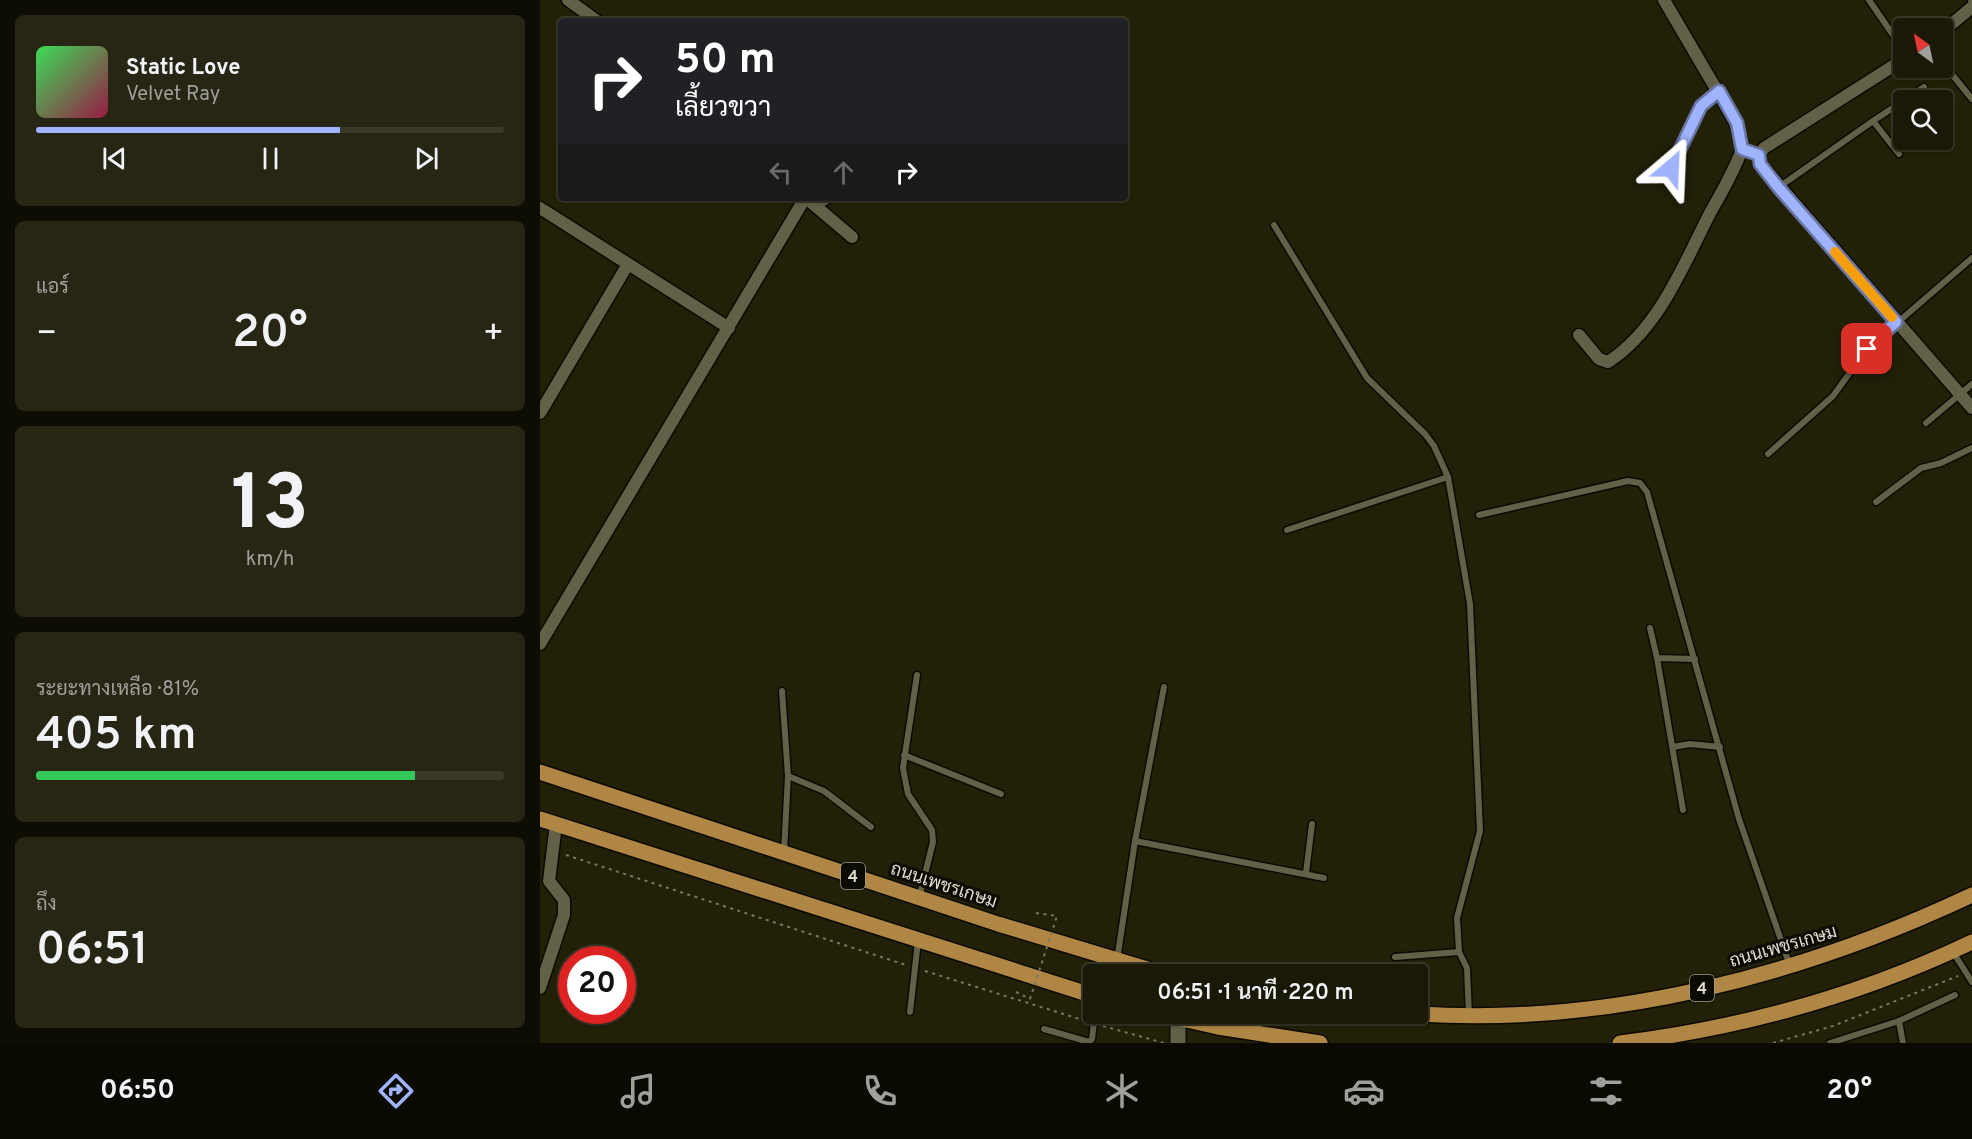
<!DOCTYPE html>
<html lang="th">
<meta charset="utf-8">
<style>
body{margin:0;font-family:Overpass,Sarabun,sans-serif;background:#272514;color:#f1f3f6;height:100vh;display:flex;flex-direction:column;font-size:22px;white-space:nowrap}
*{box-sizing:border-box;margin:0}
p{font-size:20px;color:#9fa09b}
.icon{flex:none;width:33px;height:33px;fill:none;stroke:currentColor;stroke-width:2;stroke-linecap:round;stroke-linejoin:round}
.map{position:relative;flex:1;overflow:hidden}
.side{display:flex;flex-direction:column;gap:15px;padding:15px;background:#0e0d03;width:540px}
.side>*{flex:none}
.top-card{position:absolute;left:18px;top:18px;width:570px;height:183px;border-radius:6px;box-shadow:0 2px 4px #0004,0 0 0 2px #383728;background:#202124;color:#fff;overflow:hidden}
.needle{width:39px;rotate:327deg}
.tools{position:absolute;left:1353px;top:18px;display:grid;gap:12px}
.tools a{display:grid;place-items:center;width:60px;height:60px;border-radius:6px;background:#1a1806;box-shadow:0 2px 4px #0004,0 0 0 2px #383728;font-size:30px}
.speed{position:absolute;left:18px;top:946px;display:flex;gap:12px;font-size:30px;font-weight:700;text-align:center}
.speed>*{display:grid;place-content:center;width:78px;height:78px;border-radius:50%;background:#1a1806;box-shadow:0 2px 4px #0004,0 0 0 2px #383728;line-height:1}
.speed .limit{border:9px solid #d22;background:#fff;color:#111}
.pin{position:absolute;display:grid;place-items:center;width:51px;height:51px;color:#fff;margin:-26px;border-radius:12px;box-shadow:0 3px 9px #0006}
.me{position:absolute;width:66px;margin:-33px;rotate:26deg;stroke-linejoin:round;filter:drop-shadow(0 0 4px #0008)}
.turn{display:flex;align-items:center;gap:21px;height:126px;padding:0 18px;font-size:27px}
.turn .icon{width:78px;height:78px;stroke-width:2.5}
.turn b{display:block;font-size:42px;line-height:51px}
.lanes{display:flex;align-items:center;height:57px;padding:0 18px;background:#0003;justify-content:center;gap:30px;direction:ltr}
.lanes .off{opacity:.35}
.big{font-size:45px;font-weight:600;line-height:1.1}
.side .widget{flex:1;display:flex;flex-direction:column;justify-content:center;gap:9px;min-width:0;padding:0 21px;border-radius:9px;background:#272514}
.side .dial{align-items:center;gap:0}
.dial b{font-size:78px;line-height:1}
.song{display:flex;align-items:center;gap:18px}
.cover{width:72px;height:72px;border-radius:9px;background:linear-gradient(135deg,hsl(130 70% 55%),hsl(340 70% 35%))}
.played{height:6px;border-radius:3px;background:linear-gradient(90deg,#a0b3fd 65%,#383728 65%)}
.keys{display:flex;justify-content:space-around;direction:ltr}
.heat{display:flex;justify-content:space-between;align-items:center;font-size:33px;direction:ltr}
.charge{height:9px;border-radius:4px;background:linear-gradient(90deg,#34c759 81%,#383728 0)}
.trip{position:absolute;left:543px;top:964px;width:345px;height:60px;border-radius:6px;background:#1a1806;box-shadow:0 2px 4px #0004,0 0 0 2px #383728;font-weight:600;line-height:60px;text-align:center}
.dock{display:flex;height:96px;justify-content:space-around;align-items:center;background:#0a0a02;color:#9fa09b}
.dock .icon{width:42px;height:42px}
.dock .current{color:#a0b3fd}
.dock b{font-size:27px;color:#f1f3f6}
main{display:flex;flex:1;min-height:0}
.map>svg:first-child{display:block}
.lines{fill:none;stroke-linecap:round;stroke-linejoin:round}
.service-casing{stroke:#0c0a00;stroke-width:9}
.minor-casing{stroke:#0c0a00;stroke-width:15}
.tertiary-casing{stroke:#0c0a00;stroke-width:18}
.primary-casing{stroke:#0c0a00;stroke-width:18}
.path{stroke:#7a7864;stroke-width:2;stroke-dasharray:3 4.5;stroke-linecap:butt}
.service{stroke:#626046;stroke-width:6}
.minor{stroke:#626046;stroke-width:12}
.tertiary{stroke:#626046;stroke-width:15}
.primary{stroke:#b08644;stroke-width:15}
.path-bridge{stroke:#7a7864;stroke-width:2;stroke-dasharray:3 4.5;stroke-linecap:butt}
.route-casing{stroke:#6874a4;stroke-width:15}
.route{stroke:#a0b3fd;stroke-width:10}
.slow{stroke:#f59e0b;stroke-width:10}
.labels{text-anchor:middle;stroke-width:6;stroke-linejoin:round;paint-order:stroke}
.shield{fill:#0b0a03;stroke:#9e9d90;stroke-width:1.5}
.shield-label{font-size:16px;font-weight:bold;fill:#dddccd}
.street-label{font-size:18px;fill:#dddccd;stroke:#0b0a03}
</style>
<main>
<section class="side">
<div class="widget">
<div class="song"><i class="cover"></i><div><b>Static Love</b><p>Velvet Ray</p></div></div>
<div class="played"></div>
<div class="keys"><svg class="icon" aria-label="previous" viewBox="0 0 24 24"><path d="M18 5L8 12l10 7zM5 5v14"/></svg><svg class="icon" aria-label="pause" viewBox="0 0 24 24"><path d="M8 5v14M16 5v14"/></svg><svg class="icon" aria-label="next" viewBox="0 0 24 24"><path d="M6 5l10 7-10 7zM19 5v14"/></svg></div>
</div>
<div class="widget"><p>แอร์</p>
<div class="heat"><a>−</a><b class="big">20°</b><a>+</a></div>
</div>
<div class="widget dial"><b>13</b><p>km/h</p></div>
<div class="widget"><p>ระยะทางเหลือ · 81%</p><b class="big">405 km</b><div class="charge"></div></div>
<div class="widget"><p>ถึง</p><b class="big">06:51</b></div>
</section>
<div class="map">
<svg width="1432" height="1043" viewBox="0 0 1432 1043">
<rect width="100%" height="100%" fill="#232008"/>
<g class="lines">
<g class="service-casing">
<g id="service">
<polyline points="1329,0 1364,51"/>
<polyline points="1431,0 1432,1"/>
<polyline points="1402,62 1432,99"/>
<polyline points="1333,121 1384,87"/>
<polyline points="1131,168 1157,113 1179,91"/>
<polyline points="1239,187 1333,121 1359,154"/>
<polyline points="734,225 827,378 885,434 894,446 908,477"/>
<polyline points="1386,423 1432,384"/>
<polyline points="1228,454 1293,396 1327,349 1432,258"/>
<polyline points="1336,502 1381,468 1401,463 1432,448"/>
<polyline points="939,515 1088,481 1100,483 1107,492 1199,819 1250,966"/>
<polyline points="747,530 908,477 930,604 940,831 917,918 919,952 927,968 929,1016"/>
<polyline points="1110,628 1117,658 1155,659"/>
<polyline points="1117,658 1143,810"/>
<polyline points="377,675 363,768 368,794 392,830 393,842 379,898"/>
<polyline points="242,691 248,776 244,852"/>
<polyline points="1133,747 1150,744 1180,747"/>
<polyline points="364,755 461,794"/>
<polyline points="248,776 284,791 331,827"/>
<polyline points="595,841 624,687"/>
<polyline points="766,873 772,824"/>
<polyline points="1413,952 1432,982"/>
<polyline points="855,957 919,952"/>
<polyline points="577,960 595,841 784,878"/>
<polyline points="370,1012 378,941"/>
<polyline points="1359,1021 1363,1043"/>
<polyline points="504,1029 549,1042 552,1039 555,1014"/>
<polyline points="1290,1043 1359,1021 1415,995"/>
</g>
</g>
<g class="minor-casing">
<g id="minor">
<polyline points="28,0 57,21"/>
<polyline points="1402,32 1432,7"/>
<polyline points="1364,59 1224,148 1219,155 1220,164 1432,408"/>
<polyline points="266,198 312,237"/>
<polyline points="274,205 286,198"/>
<polyline points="0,208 189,328"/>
<path d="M1039,335L1059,359L1068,362C1118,330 1143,266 1169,215C1181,193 1194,172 1202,149L1196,123L1124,0"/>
<polyline points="0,413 88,264"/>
<polyline points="0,644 265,198"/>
<polyline points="0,988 24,915 24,900 9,881 16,824"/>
</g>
</g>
<g class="tertiary-casing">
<polyline id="tertiary" points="638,1018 638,1043"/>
</g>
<g class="primary-casing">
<g id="primary">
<polyline points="0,772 458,924 627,975"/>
<polyline points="0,819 554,996"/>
<polyline points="620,1014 678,1027 780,1043"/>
<path d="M878,1014C1068,1026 1260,976 1432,895"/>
<path d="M1080,1043C1201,1028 1321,995 1432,942"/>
</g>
</g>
<g class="path">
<polyline points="26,855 366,965"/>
<polyline points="496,913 517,916"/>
<polyline points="385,971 546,1021"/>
<polyline points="476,992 490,999"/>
<polyline points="563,1026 624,1043"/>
<polyline points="1233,1043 1293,1026 1418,976"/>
</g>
<use href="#service" class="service"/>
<use href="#minor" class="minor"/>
<use href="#tertiary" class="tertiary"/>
<use href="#primary" class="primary"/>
<polyline class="path-bridge" points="490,999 517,916"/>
</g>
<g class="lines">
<g class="route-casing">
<polyline id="route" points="1131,168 1161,106 1179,91 1197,123 1202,149 1219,155 1220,164 1238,187 1356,322 1327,349"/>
</g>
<use href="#route" class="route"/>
<polyline class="slow" points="1295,252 1352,317"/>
</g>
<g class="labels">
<g class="shield">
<rect x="301" y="863" width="24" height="26" rx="4.5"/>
<rect x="1150" y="975" width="24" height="26" rx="4.5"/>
</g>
<g class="shield-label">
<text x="313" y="882">4</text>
<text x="1162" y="994">4</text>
</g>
<g class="street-label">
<text transform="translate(404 885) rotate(18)" y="6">ถนนเพชรเกษม</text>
<text transform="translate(1243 946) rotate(-16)" y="6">ถนนเพชรเกษม</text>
</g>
</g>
</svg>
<div class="tools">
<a><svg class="needle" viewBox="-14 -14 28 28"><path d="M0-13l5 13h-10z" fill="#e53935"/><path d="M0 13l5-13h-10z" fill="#9fa09b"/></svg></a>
<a><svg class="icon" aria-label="search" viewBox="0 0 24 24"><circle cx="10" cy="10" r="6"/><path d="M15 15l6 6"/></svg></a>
</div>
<div class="speed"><div class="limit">20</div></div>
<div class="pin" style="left:1327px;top:349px;background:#d93025"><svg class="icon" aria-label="arrive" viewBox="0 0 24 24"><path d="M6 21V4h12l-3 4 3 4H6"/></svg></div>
<svg class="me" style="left:1131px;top:168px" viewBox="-20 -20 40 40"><path d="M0-17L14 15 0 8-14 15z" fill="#a0b3fd" stroke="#fff" stroke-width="4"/></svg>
<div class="trip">06:51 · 1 นาที · 220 m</div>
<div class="top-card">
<div class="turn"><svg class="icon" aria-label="right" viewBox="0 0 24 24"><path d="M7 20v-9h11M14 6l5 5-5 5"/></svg><div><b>50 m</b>เลี้ยวขวา</div></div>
<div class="lanes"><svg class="icon off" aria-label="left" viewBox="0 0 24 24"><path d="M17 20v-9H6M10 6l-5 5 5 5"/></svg><svg class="icon off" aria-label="ahead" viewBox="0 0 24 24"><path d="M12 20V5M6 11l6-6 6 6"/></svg><svg class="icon" aria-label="right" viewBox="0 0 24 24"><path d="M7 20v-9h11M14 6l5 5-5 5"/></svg></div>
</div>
</div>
</main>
<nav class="dock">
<b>06:50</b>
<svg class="icon current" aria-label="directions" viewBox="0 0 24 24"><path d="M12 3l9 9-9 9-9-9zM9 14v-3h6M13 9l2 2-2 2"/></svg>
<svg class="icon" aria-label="music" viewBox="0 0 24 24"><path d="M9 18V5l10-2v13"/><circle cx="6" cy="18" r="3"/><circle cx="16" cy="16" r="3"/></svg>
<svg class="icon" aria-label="phone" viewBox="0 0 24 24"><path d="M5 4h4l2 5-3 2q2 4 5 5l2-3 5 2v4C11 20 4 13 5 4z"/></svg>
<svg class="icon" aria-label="climate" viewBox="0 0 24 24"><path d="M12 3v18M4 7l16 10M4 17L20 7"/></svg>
<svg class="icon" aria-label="car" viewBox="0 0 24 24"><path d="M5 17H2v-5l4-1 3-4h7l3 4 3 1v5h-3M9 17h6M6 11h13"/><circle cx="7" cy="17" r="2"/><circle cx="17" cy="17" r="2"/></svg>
<svg class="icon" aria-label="filters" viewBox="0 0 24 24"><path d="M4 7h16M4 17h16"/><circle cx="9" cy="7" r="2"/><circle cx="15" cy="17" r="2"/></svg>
<b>20°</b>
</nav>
